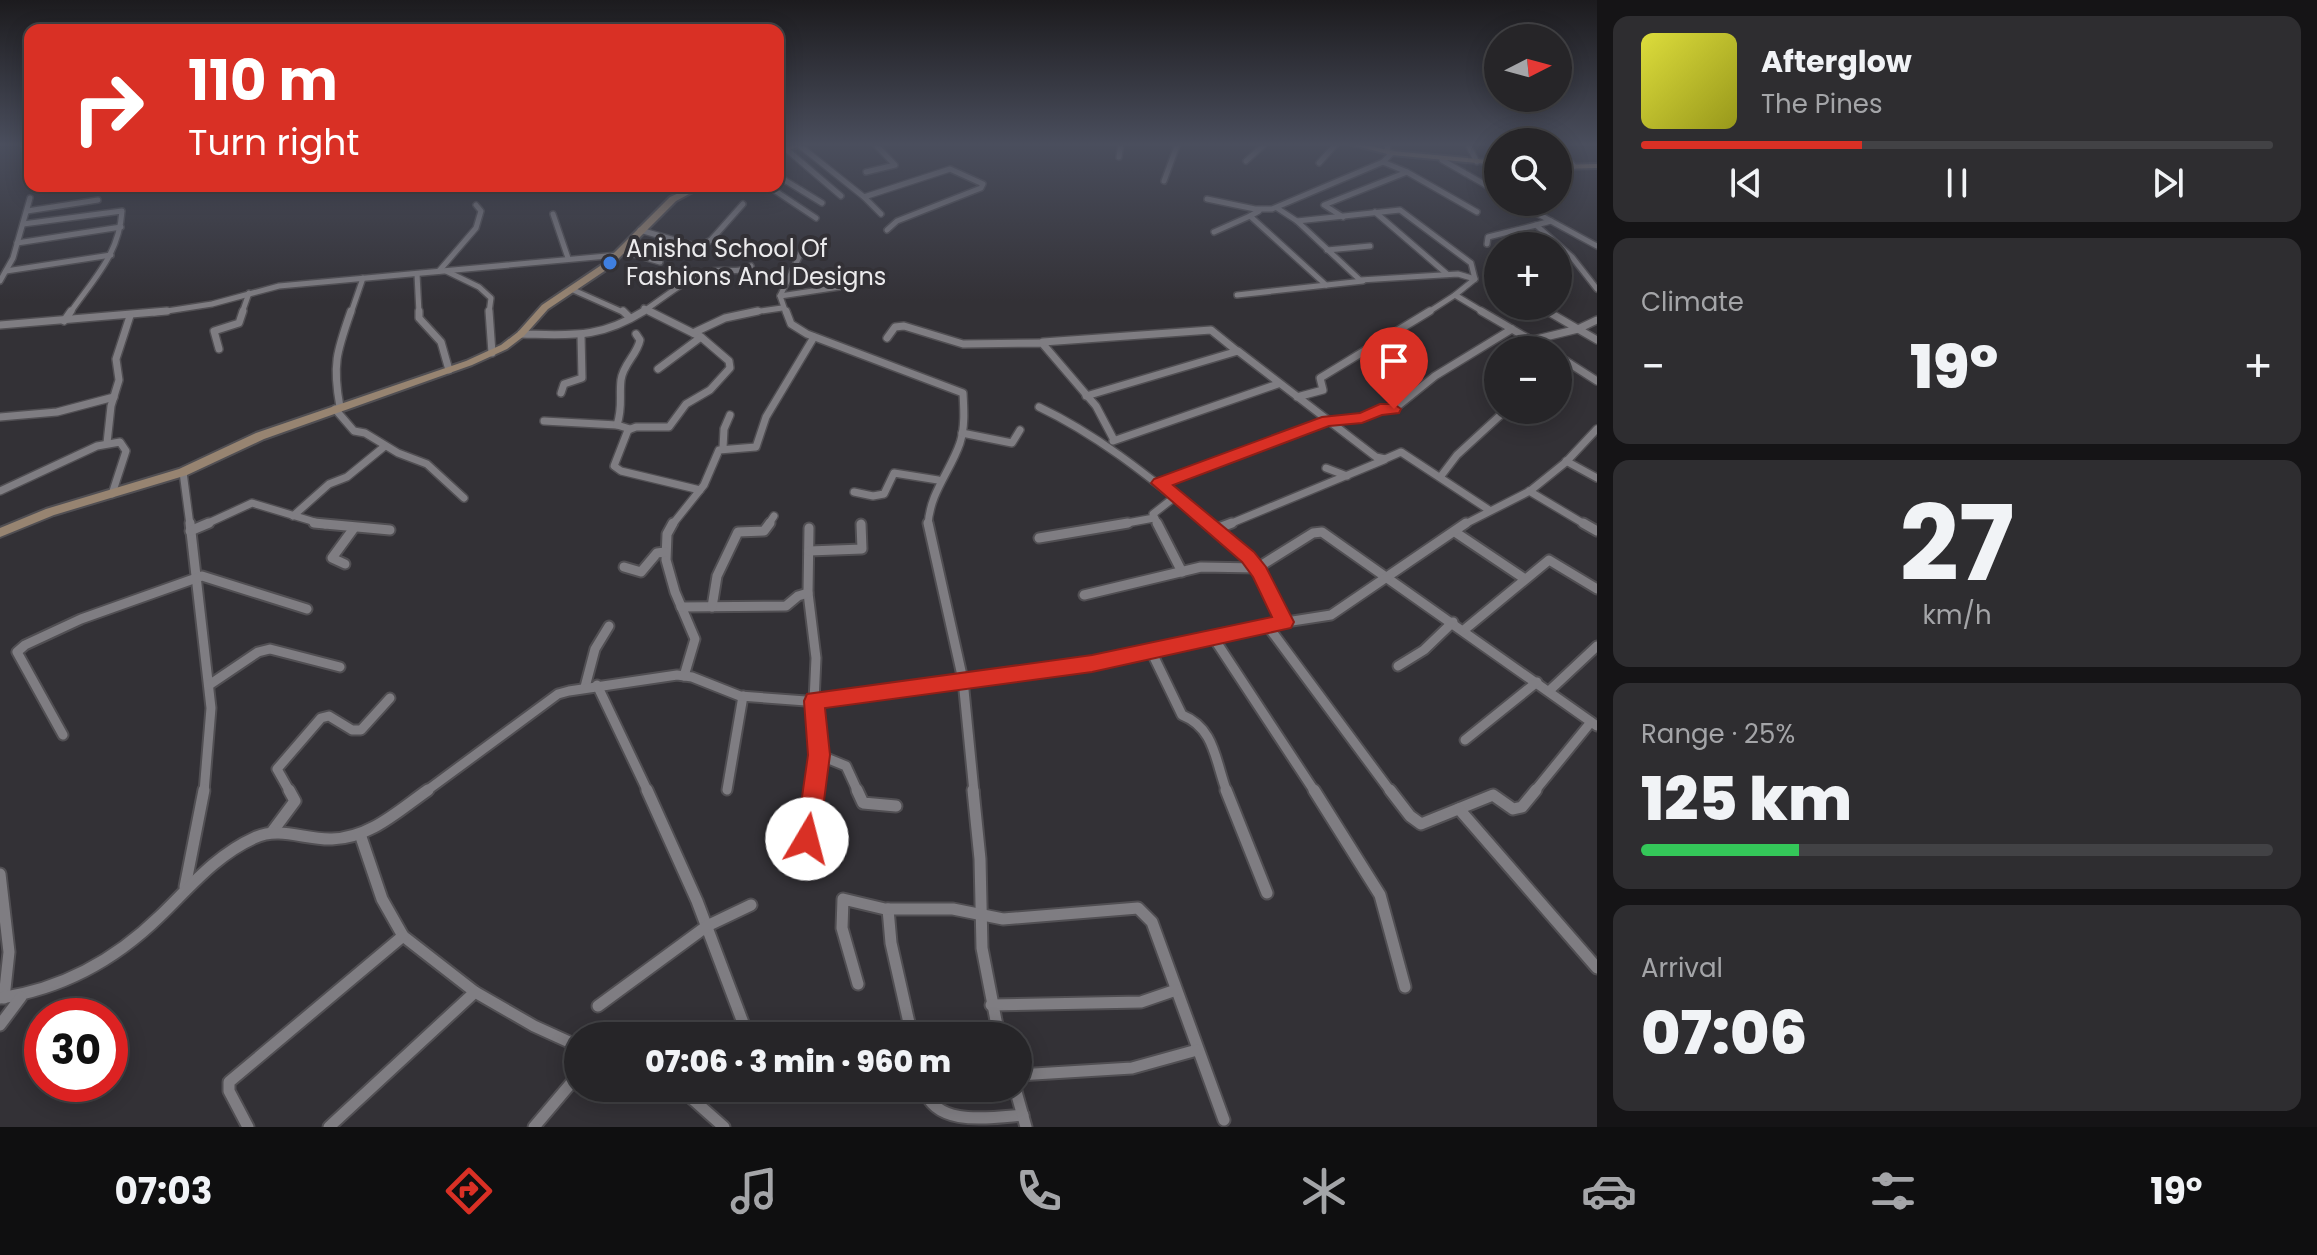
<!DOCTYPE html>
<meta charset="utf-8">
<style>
body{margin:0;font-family:Poppins,sans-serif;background:#2e2d30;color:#f1f3f6;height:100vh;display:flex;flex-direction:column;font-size:30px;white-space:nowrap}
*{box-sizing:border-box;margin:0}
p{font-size:26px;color:#a4a5a8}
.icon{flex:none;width:44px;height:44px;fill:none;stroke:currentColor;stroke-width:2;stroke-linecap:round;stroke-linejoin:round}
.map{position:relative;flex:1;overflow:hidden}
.drawer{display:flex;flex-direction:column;gap:16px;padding:16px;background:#151416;width:720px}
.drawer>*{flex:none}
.guide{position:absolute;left:24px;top:24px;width:760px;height:168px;border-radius:16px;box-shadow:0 4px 20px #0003,0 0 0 2px #424245;background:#d93025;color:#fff;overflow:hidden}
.needle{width:52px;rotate:84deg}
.fabs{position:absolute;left:1484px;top:24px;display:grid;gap:16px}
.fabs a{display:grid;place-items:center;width:88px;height:88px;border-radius:50%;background:#262528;box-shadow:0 4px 20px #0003,0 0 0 2px #424245;font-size:40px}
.speed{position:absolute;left:24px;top:998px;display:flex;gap:16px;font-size:40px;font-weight:700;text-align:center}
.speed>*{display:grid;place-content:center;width:104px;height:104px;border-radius:50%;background:#262528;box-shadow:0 4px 20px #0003,0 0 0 2px #424245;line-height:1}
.speed .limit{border:12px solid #d22;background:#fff;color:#111}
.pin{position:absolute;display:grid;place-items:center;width:68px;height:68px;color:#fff;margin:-82px -34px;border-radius:50% 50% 50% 0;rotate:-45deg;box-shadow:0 0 8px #0007}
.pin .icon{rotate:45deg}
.me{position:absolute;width:88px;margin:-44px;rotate:8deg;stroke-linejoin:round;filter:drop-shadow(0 0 6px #0008)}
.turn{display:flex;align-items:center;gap:28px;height:168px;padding:0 32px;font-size:36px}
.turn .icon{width:104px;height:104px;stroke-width:2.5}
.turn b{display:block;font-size:56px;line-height:68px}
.big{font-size:60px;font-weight:800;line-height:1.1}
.drawer .card{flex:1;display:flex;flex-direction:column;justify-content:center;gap:12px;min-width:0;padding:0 28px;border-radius:16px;background:#2e2d30}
.drawer .dial{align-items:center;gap:0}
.dial b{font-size:104px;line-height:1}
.song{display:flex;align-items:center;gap:24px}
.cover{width:96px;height:96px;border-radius:12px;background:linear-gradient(135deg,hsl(60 70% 55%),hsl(60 70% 35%))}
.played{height:8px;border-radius:4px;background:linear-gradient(90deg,#d93025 35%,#424245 35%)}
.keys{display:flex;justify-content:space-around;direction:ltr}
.heat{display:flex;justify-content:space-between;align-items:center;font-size:44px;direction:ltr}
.charge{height:12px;border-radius:6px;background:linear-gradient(90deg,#34c759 25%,#424245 0)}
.trip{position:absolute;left:564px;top:1022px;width:468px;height:80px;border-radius:40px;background:#262528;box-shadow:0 4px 20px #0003,0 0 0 2px #424245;font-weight:800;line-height:80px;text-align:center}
.dock{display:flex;height:128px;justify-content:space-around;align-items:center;background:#0f0f10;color:#a4a5a8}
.dock .icon{width:56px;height:56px}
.dock .selected{color:#d93025}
.dock b{font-size:36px;color:#f1f3f6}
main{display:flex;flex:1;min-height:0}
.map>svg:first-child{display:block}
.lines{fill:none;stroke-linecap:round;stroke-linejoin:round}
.street-far3-casing{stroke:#514f53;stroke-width:8}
.street-far2-casing{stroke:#514f53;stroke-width:10}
.street-far1-casing{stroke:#514f53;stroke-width:13}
.street-casing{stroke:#514f53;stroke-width:15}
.secondary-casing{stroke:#514f53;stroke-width:4}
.street-far3{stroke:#7f7d82;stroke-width:5}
.street-far2{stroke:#7f7d82;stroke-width:7}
.street-far1{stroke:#7f7d82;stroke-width:9}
.street{stroke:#7f7d82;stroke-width:11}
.secondary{fill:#978471;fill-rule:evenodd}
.route{fill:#d93025;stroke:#8d1f18;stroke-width:2}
.shop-dot{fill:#3f7fe0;stroke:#333136;stroke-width:3}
.labels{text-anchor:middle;stroke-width:8;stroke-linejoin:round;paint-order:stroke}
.far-poi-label{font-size:24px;fill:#ebeaec;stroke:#333136;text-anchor:start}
</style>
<main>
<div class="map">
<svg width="1597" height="1127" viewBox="0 0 1597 1127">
<rect width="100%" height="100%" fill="#333136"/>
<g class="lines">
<g class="street-far3-casing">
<g id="street-far3">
<polyline points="23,143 28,159"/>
<polyline points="1387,143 1388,152"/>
<polyline points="1467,143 1477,162"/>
<polyline points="799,145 864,197 950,169 983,184 981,188 897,221 887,230"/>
<polyline points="786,149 841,196"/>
<polyline points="1558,150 1574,166"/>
<polyline points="1119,157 1121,143"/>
<polyline points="1442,160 1498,192"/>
<polyline points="1246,161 1266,143"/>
<polyline points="1319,163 1337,143"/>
<polyline points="866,172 895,165 874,143"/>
<polyline points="1407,172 1477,212"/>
<polyline points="778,176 822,203"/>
<polyline points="1164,181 1178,143"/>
<polyline points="768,186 816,218"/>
<polyline points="864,197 881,214"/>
<polyline points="1207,199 1255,209 1272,209 1383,162 1392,153"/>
<polyline points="1516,202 1597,246"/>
<polyline points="1277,208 1297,221 1360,280 1458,274 1475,279"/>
<polyline points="27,211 98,200"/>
<polyline points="1259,211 1250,216 1326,285"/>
<polyline points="1375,212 1447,274"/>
<polyline points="553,214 568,258"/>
<polyline points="1343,217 1324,205 1407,172 1383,162"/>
<polyline points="1297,221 1400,210 1471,263 1475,279 1455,295"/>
<polyline points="1551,221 1536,225 1572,257 1597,289"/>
<path d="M23,224L122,211C119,255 94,278 70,313"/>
<polyline points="640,230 699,247 711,240 743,204"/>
<polyline points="1214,232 1250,216"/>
<polyline points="17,243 121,227"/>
<polyline points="1487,244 1488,237 1536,225"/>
<polyline points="1327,250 1370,246"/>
<polyline points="623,251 660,262"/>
<polyline points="6,271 111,255"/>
<polyline points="439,271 476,228 481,211 476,205"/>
<polyline points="446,271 479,287 491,298 489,313"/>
<polyline points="417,274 419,313"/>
<polyline points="0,281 13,258 30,198"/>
<polyline points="571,289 625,313"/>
<polyline points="1237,295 1363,281"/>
<polyline points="780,296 846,286 858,278"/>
<polyline points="1539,306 1550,313"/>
<polyline points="644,308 653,313"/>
<polyline points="154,313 212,304 279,286 618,255"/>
<polyline points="242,313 249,293"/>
<polyline points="351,313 363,278"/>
<path d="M641,313C661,300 685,279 707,272C723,267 736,275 751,266"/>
<polyline points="747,313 782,308"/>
<polyline points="786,313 780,296 805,245"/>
<polyline points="1427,313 1455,295 1485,313"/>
</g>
</g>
<g class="street-far2-casing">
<g id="street-far2">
<polyline points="419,311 419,318 441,342 449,370"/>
<polyline points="489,311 492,353"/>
<polyline points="623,311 630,318"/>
<polyline points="649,311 701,337 729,361 730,368 710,390 686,404 669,427 636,427 628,430 614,466 621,471 700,490"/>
<path d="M786,311L791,324L807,334L963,393C964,410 965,427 960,443C950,472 930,492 928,525"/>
<polyline points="1481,311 1548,350"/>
<polyline points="1597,320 1578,329 1597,340"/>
<polyline points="64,321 71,311"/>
<polyline points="0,325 167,311"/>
<polyline points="693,333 725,318 758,311"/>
<path d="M521,334C572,335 599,339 644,311"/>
<polyline points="887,338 895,327 904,326 963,344 1042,343 1096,406 1114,440"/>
<polyline points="1533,340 1578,329 1547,311"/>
<polyline points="1043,342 1211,330 1237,351"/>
<polyline points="219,349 214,331 239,323 243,311"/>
<polyline points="1558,356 1597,381"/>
<polyline points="658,369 701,337"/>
<polyline points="1558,372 1570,364"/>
<polyline points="561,393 564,384 582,378 581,335"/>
<polyline points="1086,396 1238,351 1376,457 1385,459 1401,452 1489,510"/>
<polyline points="1297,397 1323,390 1320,378 1430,311"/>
<path d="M340,407C332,364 337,351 351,311"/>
<path d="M1039,407C1102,437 1154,481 1209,525"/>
<polyline points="335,409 354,431 365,433 398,453 427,464 464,498"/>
<polyline points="0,417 57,412 114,397"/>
<polyline points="544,421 617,425 630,429"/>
<path d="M617,425C623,406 619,398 621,380C623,364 637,355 640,340L636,334"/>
<polyline points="962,433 1012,443 1020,430"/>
<polyline points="1113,441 1278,384"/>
<polyline points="107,443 111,406 119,380 116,359 130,316"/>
<polyline points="723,448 724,429 730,415"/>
<polyline points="1566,461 1597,478"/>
<polyline points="1326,468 1347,476"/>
<polyline points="183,472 190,525"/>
<polyline points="1441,476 1457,455 1506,410"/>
<polyline points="1160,483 1327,421 1362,418 1380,409 1394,409 1435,376 1512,329"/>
<polyline points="0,491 97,446 120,442 126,451 112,494"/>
<polyline points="1529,491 1586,525"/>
<polyline points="854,492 873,496 884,494 894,473 938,480"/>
<polyline points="293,516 329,484 347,477 385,446"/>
<polyline points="204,525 252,503 325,525"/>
<polyline points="672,525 704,485 719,450 756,447 766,417 814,337"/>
<polyline points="768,525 774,516"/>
<polyline points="1116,525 1154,518"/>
<polyline points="1158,525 1153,514 1176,496"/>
<polyline points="1227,525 1384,460"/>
<polyline points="1463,525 1530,491 1566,462 1597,429"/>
</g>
</g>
<g class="street-far1-casing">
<g id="street-far1">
<polyline points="190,523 211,708 204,792"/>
<polyline points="314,523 390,530"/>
<polyline points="673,523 667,534 666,560 675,592 695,639 684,676"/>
<polyline points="928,523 963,680 974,792"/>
<polyline points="1157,523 1182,572"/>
<path d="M1206,523C1251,558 1260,571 1284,622"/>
<polyline points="1583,523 1597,531"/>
<polyline points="809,528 808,593 816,658 814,701 819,755 814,792"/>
<polyline points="1216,529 1232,523"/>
<polyline points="190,531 209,523"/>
<polyline points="1455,532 1525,579"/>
<polyline points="1039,538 1128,523"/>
<polyline points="809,551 862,549 861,524"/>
<polyline points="345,564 332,558 354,528"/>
<polyline points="624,567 641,572 657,553 665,552"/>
<polyline points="1084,595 1201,567 1257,568 1313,533 1322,532 1597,726"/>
<polyline points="681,607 786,606 798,596 808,593"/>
<polyline points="712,607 717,576 738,532 764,531 770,523"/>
<polyline points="1267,625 1391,792"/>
<polyline points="1464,630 1549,560 1597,589"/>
<polyline points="1213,637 1315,792"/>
<path d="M1151,651L1182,715C1215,728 1215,761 1227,792"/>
<polyline points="1398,666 1424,650 1453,622"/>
<polyline points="209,685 258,652 270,649 340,667"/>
<polyline points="597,685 648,792"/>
<polyline points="585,687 595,649 609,626"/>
<polyline points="1549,691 1597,646"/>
<polyline points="63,735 17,652 25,645 81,619 202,576 307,609"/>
<polyline points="1465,740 1537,682"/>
<polyline points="819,755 846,766 858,792"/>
<polyline points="727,790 743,696"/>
<polyline points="290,792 277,769 321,718 329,716 352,730 361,730 390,698"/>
<polyline points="425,792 558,694 569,691 677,675 692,677 740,696 806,701 1092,663 1267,625 1331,615 1466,523"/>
<polyline points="1534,792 1591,722"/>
</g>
</g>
<g class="street-casing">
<g id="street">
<polyline points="647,790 697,901 748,1036"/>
<polyline points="857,790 863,803 896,806"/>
<polyline points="973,790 980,859 982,948 999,1036"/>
<polyline points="1226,790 1267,893"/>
<polyline points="1314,790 1380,895 1405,987"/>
<polyline points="1390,790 1410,816 1421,824 1493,795 1513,809 1522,807 1536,790"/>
<polyline points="1459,809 1597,968"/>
<polyline points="272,832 295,801 289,790"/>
<polyline points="360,834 382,899 403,936 475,992 534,1026 578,1046"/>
<polyline points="807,839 814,790"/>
<polyline points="0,874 9,952 4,998"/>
<polyline points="185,887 204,790"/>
<polyline points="888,909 891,943 912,1036"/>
<polyline points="858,984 842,928 843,899 885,909 953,909 1003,919 1138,908 1152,922 1224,1120"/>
<path d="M0,998C62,989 115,960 160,916C189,888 216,855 254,838C280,826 305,840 332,839C370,838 398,811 428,790"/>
<polyline points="991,1005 1141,1002 1176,990"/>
<polyline points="598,1006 707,926 751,905"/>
<polyline points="0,1025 21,997"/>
<polyline points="1018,1075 1132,1068 1197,1050"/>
<polyline points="680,1088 724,1127"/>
<path d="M924,1088C935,1127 987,1118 1023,1115"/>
<polyline points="1015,1088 1026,1127"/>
<polyline points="689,1097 707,1088"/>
<polyline points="248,1127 229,1091 229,1082 403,936"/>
<polyline points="329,1127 475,992"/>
<polyline points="534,1127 578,1075"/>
</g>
</g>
<g class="secondary-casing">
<g id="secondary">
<polygon points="797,143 808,143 778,154 778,150"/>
<polygon points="1344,143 1358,143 1392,151 1498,161 1498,165 1392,155"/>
<polygon points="1597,164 1597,168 1558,169 1558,165"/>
<polygon points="694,186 704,186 676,201 609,268 548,309 524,336 507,349 472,365 264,439 187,475 54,515 0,537 0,528 46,509 179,469 256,433 466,361 501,345 518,332 542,305 603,264 670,197"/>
</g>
</g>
<use href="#street-far3" class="street-far3"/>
<use href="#street-far2" class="street-far2"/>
<use href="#street-far1" class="street-far1"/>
<use href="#street" class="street"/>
<use href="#secondary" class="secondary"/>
</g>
<linearGradient id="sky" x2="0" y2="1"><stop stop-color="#1c1b1e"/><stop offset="0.48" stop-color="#4a4e5d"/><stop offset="1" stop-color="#4a4e5d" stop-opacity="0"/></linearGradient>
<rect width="1597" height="301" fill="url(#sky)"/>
<polygon class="route" points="1380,404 1394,404 1401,409 1399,413 1382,415 1362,423 1329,426 1173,485 1254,552 1266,567 1294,622 1291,628 1092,672 825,708 830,755 819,839 815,847 807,850 799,847 796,839 808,755 804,701 807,694 1092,655 1272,617 1253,577 1242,562 1151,483 1154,479 1322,417 1360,413"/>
<circle class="shop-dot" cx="610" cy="263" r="8"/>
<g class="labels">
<g class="far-poi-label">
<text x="626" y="257">Anisha School Of<tspan x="626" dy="28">Fashions And Designs</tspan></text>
</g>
</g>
</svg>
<div class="fabs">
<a><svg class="needle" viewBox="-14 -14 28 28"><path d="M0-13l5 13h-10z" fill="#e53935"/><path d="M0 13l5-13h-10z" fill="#a4a5a8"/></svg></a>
<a><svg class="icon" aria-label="search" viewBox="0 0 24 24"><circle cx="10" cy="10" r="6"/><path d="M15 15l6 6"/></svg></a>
<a>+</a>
<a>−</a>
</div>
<div class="speed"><div class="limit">30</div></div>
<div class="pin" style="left:1394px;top:409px;background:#d93025"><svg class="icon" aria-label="arrive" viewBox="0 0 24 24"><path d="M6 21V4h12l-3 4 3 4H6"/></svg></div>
<svg class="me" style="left:807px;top:839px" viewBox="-20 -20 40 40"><circle r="19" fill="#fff"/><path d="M0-13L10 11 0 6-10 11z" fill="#d93025"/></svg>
<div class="trip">07:06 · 3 min · 960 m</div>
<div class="guide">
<div class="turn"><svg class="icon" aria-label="right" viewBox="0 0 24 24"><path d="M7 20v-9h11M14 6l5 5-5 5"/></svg><div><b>110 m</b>Turn right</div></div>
</div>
</div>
<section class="drawer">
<div class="card">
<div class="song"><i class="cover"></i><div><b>Afterglow</b><p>The Pines</p></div></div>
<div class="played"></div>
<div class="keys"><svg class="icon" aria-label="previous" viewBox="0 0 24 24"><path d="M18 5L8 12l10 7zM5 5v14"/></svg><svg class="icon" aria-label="pause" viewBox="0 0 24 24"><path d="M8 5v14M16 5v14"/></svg><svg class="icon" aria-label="next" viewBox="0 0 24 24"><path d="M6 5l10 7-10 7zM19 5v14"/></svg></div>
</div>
<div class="card"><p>Climate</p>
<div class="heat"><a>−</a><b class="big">19°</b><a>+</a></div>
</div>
<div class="card dial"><b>27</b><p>km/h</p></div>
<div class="card"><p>Range · 25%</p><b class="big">125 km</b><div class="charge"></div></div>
<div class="card"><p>Arrival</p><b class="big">07:06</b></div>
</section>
</main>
<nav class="dock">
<b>07:03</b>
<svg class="icon selected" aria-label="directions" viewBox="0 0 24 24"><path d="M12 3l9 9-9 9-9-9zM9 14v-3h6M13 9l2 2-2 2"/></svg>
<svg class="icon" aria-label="music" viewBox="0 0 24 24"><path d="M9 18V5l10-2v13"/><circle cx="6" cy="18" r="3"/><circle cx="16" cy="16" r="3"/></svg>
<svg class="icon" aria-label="phone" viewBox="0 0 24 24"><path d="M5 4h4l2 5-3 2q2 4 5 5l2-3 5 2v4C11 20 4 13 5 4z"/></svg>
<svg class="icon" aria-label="climate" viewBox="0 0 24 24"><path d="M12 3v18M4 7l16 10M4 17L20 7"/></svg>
<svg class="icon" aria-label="car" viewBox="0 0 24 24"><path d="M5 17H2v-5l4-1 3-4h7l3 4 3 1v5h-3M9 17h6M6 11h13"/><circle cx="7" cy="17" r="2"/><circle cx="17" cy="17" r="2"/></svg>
<svg class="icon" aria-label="filters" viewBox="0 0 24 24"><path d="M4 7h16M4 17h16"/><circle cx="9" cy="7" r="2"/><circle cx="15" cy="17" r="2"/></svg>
<b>19°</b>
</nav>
